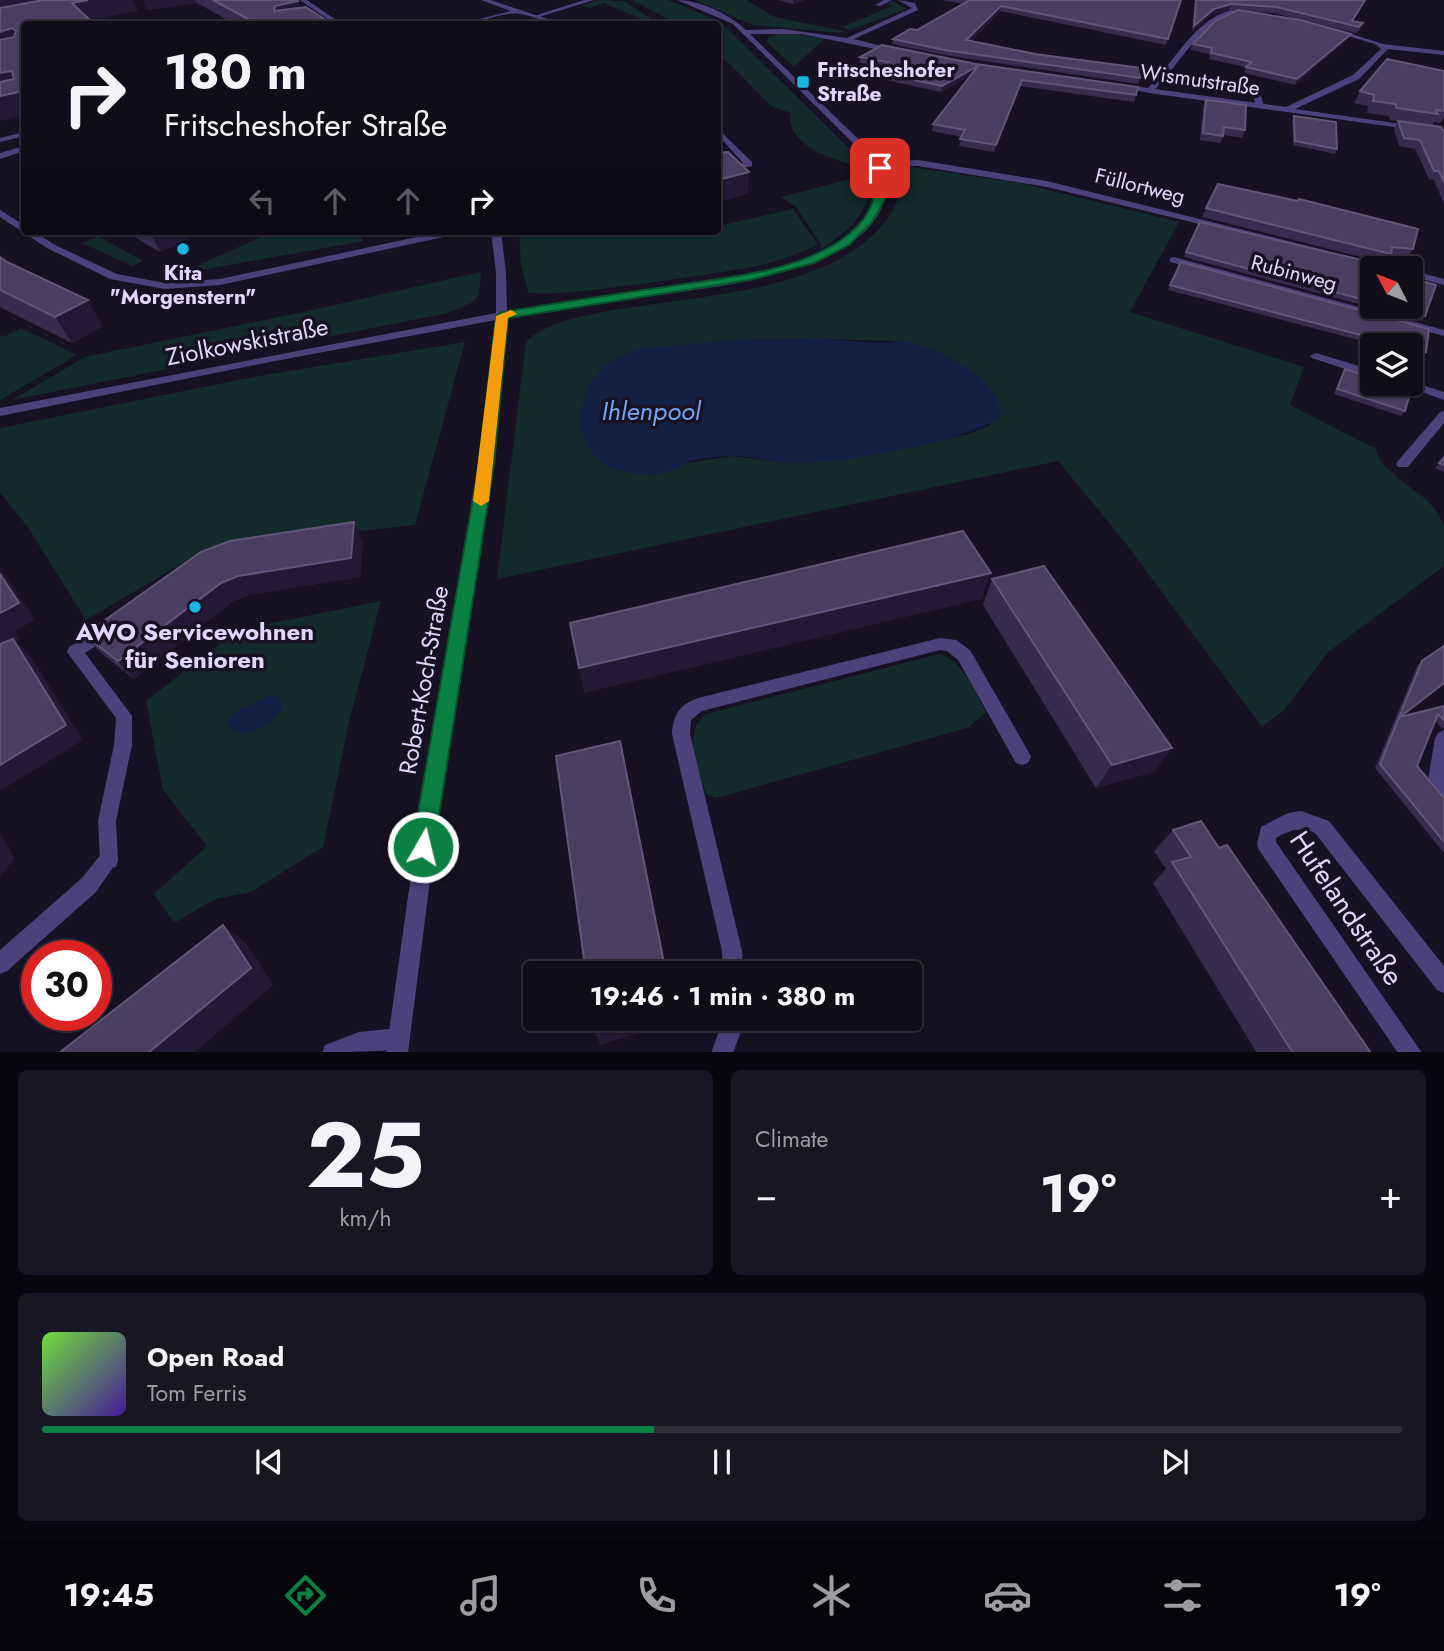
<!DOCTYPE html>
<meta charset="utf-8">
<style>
body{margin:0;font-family:Jost,sans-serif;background:#191623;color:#f1f3f6;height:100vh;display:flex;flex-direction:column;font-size:26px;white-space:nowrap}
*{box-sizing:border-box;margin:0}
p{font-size:23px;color:#9c9ca2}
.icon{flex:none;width:38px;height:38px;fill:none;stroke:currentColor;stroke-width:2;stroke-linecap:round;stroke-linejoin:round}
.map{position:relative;height:1052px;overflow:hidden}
.drawer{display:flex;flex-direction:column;gap:18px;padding:18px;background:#09070e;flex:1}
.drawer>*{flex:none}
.top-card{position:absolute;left:21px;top:21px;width:700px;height:214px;border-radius:7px;box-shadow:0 2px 5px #0004,0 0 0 2px #302d39;background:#100d1a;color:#f1f3f6;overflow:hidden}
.needle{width:46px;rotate:312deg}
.buttons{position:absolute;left:1360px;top:256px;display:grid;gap:14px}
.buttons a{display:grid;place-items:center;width:63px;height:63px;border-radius:7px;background:#100d1a;box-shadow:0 2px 5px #0004,0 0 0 2px #302d39;font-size:35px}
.speed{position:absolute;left:21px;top:940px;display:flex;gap:14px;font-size:35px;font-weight:700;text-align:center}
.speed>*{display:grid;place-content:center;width:91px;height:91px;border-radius:50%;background:#100d1a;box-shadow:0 2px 5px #0004,0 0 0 2px #302d39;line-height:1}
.speed .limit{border:10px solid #d22;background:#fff;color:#111}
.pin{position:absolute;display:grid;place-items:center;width:60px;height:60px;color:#fff;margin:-30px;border-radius:14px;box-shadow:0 4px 10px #0006}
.me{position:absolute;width:77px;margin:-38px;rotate:8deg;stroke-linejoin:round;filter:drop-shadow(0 0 5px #0008)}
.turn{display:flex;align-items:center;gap:24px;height:147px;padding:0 28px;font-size:32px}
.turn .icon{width:91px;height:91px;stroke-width:2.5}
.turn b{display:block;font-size:49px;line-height:60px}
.lanes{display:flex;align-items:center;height:66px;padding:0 28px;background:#0003;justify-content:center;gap:35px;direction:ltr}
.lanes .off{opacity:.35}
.big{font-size:52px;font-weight:700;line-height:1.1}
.drawer .card{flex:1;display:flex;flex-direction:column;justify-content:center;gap:10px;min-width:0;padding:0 24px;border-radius:10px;background:#191623}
.drawer .dial{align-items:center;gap:0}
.dial b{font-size:91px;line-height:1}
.song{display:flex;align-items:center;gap:21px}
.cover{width:84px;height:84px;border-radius:10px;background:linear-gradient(135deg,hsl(100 70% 55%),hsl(260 70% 35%))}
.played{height:7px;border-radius:4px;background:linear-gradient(90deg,#0b8043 45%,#302d39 45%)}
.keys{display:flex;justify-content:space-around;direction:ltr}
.heat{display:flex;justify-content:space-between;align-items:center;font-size:38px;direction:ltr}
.drawer .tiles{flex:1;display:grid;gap:18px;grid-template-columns:1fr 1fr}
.card:last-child{grid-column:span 2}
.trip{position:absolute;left:523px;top:961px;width:399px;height:70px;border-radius:7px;background:#100d1a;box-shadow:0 2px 5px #0004,0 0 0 2px #302d39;font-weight:700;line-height:70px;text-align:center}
.tabs{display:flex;height:112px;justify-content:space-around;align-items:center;background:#06050a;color:#9c9ca2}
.tabs .icon{width:49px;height:49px}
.tabs .on{color:#0b8043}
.tabs b{font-size:32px;color:#f1f3f6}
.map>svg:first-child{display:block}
.green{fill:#152a2c;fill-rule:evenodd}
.water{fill:#142144}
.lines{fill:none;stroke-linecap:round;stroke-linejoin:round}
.lane{fill:#4b427c;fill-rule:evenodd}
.street{fill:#4b427c;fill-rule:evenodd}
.wall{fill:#372c4e}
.shaded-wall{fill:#221935}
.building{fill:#493e60;stroke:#615678;stroke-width:2}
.route{fill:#0b8043;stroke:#07532c;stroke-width:2}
.slow{fill:#f59e0b}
.poi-dot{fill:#1cb5e2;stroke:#161123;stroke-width:2.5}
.labels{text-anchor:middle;stroke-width:7;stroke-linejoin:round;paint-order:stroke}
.far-poi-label{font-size:21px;font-weight:bold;fill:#e0d7fa;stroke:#161123;text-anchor:start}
.far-street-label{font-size:21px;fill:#e0d7fa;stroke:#161123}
.street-label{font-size:24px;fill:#e0d7fa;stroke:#161123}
.poi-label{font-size:24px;font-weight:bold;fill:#e0d7fa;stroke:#161123}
.water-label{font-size:26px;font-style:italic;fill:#72a5ee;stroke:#161123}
.near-street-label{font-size:28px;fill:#e0d7fa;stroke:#161123}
</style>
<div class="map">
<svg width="1444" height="1053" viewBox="0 0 1444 1053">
<rect width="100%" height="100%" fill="#161123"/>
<g class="green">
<polygon points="599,0 624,1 659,24 645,24 648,23 645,21 604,3 589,8 582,5"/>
<path d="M632,0H668L721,22L855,154L863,167C838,162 784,146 791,113L771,106L733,67L718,55V24H677Z"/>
<polygon points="695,0 746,0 775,17 844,31 839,33 753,25"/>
<polygon points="893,1 906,9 843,33 850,30 842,27 892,6 886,4"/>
<polygon points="786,33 825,38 794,67 767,42 769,36"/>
<path d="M911,167L1024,184L1179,222L1130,312L1304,367L1290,405L1376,449C1383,481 1433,489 1444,527C1444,538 1444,554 1444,566L1328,652L1285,709L1262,727L1124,541L1058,461L497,579L526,341C553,319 588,315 620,309C701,295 816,292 876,232C894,214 903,196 898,171ZM817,339L894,341L937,351L977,377L990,425L969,434L882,453L778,462L733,456L687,463L690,346L732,340Z"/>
<path d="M870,174C873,211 849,231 820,250L821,245L797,208L781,197Z"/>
<path d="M793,209L818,245C799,253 781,260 762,265C735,271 541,301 528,292L521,266L519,231H718V226Z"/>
<polygon points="287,231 357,231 364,241 179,274 261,237"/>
<polygon points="98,236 143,261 132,266 82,243"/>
<polygon points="481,272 479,295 471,303 448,313 12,400 85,357 303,312"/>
<polygon points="21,328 77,355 0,400 0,335 3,337"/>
<polygon points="465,342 415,525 210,547 86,620 29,529 0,492 0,428 259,376"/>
<polygon points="381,601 349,722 323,847 251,892 215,899 174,923 154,894 207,846 163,790 146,701 238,630"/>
<path d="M939,654C963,660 975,692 986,712L967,728L716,798L706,794C699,769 681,733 706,714Z"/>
</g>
<g class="water">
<path d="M817,339C837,340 857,341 877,343C886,344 895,340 904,341C936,346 1004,380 1000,417C970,441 834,465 793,463C772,463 751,455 730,456C716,457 701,457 688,462C678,467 670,473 659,474C607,479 568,450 585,396C593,370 614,357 638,349L732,340Z"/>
<path d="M270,696L280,697L282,710C268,726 239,747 226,721L238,710Z"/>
</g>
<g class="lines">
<g class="lane">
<polygon points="584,0 594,0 539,17 534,16"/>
<polygon points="884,0 892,0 880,6 875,5"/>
<polygon points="1178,76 1253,91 1261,96 1264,106 1257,108 1254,99 1248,95 1178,80 1162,81 1158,79"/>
<polygon points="24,146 24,151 0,159 0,153"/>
<polygon points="105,626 111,628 113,632 111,636 85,653 132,716 132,745 116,821 118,860 116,867 109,869 102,867 100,860 98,821 114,745 116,718 67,652 69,647"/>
<polygon points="1444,730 1444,797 1438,795 1428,780 1435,738 1438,733"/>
<polygon points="399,1028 407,1031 410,1039 407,1047 399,1050 322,1053 325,1045 359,1032"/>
</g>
<g class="street">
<polygon points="300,0 307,0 342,24 335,24"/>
<path d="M481,0H490L563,24C548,25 535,16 520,14C503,11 479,24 460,24L511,11Z"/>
<path d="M677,0C700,0 729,14 746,30L783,29L847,38L912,8L898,0L915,3L918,10L854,39L897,50L895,53L802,34H750L881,161L918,160L1047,181L1324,250L1319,253L1047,187L918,166H884C911,273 700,289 634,298C591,304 549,310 507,318L495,453L436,833L408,1053H386L417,833L482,453L496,320L275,361L0,416V408L496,313V273L491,231H501L506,273L507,311L755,273C807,262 891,234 875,165L733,24Z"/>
<path d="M1242,9L1282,18L1279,20C1265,16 1250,11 1235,13C1204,17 1177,68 1155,89L1286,107L1353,75L1381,49L1375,44L1331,31L1333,28L1383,44L1444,51V55L1388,49L1359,79L1295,109L1444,130V134L1149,93L1115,86L1119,84L1148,88C1176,61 1199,10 1242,9Z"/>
<polygon points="718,129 752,162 752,166 718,173 718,169 743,163 718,135"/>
<polygon points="24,132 24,136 0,142 0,138"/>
<polygon points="0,210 24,225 24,231 34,231 53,244 117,274 165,283 220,279 445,231 463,231 458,234 220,285 165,289 110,279 47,248 0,217"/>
<polygon points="1174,257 1444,330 1444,336 1170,262 1170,258"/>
<polygon points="1410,270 1444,279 1444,285 1410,276"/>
<polygon points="1316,353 1372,370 1372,378 1312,358 1310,356"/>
<polygon points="1410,381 1444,392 1444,400 1397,383 1410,383"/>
<polygon points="1444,411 1444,423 1408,467 1398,467 1396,464 1398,461 1440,412"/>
<path d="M940,638L956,640L970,650L1028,751L1031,757L1028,763L1022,765L1016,763L958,660L947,651L940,650L702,711L691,720L690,734L742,951L743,973H723L722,951L672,734C673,715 680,704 698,698Z"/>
<path d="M1301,811L1329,821L1444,966V993L1437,990L1315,833C1301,826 1289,830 1276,838V842L1422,1053H1398L1259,850L1257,844L1261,827L1288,813Z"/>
<polygon points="109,851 116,853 118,860 96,892 7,971 0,974 0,950 82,878 102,853"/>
<polygon points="724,1018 746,1018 733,1053 711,1053"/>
</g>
</g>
<g class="wall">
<polygon points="143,0 297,0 300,8 332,24 235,24 197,3 147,10"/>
<polygon points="778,0 805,0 793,4"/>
<polygon points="942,0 1181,0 1166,45 1000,11 970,41 1140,78 1138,84 944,55 892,44 893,39 917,30 963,4"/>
<polygon points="1195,0 1366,0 1353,21 1361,29 1356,33 1273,13 1243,11 1348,39 1295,85 1244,73 1246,67 1209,59 1210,54 1190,50 1193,44 1237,11 1229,10 1211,15 1192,32"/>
<polygon points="860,57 1136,95 1134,102 1020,86 994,152 959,146 962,137 932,131 933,124 971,75 941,92 876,78 876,72 882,68 860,63"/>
<polygon points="1444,71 1444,118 1440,123 1434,122 1432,126 1390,120 1389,116 1367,113 1368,106 1354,103 1360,91"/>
<polygon points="1206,100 1245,130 1242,138 1224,135 1220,143 1200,140 1203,107"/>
<polygon points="1294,116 1337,149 1335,154 1293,145 1292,120"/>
<polygon points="1398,121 1444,132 1444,204 1434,180 1429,179 1415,149 1399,146 1394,130"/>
<polygon points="1218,184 1413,249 1407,258 1389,257 1385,263 1202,217"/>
<polygon points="124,231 195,231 186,235 188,239 160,252"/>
<polygon points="1186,252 1372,268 1372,306 1410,306 1425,316 1422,321 1184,257"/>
<polygon points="0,257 7,262 103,326 72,343 0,307"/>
<polygon points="1181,262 1429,329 1426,352 1423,357 1410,353 1410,345 1377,345 1168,290"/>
<polygon points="1345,369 1405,411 1401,416 1334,394 1342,374"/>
<polygon points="1444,457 1444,472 1435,468"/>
<polygon points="363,541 360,577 249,595 233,601 134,679 101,653 84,635"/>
<polygon points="992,579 1155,771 1096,788 983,605"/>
<polygon points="1422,661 1444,684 1401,717 1444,706 1444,728 1442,728 1435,721 1417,766 1444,798 1444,853 1375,768 1417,666"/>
<polygon points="1173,830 1219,848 1371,1053 1257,1053 1153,883 1166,869 1154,851"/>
</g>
<g class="shaded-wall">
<polygon points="0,0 133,0 138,11 82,22 0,20"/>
<polygon points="143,0 196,0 197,3 147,10"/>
<polygon points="793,0 805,0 793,4"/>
<polygon points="298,1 302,16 274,11 275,6"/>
<polygon points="1231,4 1229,10 1211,15 1192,32 1194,26 1214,9"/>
<polygon points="1001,6 1000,11 965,46 966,40"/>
<polygon points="12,28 23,48 0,55 0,32"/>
<polygon points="1351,34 1348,39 1295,85 1297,79"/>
<polygon points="978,66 977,72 941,92 942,86"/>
<polygon points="12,71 24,91 24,115 0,121 0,73"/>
<polygon points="1022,80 1020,86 994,152 996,145"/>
<polygon points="749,172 748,194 718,202 718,180"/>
<polygon points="158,231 195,231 186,235 188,239 160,252 151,234"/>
<polygon points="88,300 103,326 72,343 55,317"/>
<polygon points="354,522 363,541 360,577 249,595 233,601 134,679 118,661 221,583"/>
<polygon points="0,568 35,620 15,631 21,640 16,642 30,655 83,740 0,791"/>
<polygon points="991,573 982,599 584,693 579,668"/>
<polygon points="1172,748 1155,771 1096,788 1112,765"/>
<polygon points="0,833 15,859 0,876"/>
<polygon points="223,925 246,943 273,985 194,1053 148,1053"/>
<polygon points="633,1018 674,1018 675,1023 600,1045 594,1030"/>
</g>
<g class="building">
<polygon points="43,0 88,0 72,3 94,24 24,24 24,91 0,96 0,82 14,79 12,71 0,73 0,40 14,37 16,31 12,28 0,32 0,8"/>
<polygon points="213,0 297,0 298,1 275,6 274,11 306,7 332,24 257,24"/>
<polygon points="970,0 1181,0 1168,39 1001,6 966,40 1035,54 1142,68 1140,78 945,50 893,39 910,29 917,30"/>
<polygon points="1196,0 1365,0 1352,21 1363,23 1359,27 1276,7 1231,4 1214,9 1194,26"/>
<polygon points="1238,10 1300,20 1351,34 1297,79 1246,67 1252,62 1211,53 1212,48 1193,44 1215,21"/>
<polygon points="882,45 976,64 1138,87 1136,95 1022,80 996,145 960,139 965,130 933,124 978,66 942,86 876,72 888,62 860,57"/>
<polygon points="1387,59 1444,71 1444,111 1436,110 1438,114 1397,108 1395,104 1373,101 1374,95 1360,91"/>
<polygon points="1206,100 1246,105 1245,130 1224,127 1223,136 1203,133"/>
<polygon points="1294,116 1336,122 1337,149 1295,141"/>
<polygon points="1398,121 1441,127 1444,132 1444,182 1439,171 1434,171 1420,140 1404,138"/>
<polygon points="728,152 749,172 718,180 718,153"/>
<polygon points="1218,184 1298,201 1299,199 1418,229 1413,249 1392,247 1391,254 1206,208"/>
<polygon points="1200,222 1387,266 1386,268 1372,268 1372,302 1186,252"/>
<polygon points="145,231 158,231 151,234"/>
<polygon points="0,257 7,262 88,300 55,317 0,290"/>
<polygon points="1181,262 1429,329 1426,352 1410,348 1410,345 1399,345 1170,285"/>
<polygon points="1410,278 1436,285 1425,316 1387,306 1410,306"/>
<polygon points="1345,369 1372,378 1372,383 1389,383 1411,390 1405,411 1337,389"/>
<polygon points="1444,457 1444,465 1439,463"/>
<polygon points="354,522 351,558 238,576 221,583 118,661 84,635 201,552 230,541"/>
<polygon points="963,531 991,573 579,668 570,623"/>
<polygon points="1044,566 1172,748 1112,765 992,579"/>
<polygon points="0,574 19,603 0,613"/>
<polygon points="13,639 66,725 0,765 0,644"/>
<polygon points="1444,646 1444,683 1400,717 1444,706 1444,720 1438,714 1417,766 1444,798 1444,842 1380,764 1422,661"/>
<polygon points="620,741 666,973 586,973 556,756"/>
<polygon points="1201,821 1219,848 1227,845 1371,1053 1293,1053 1172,862 1191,857 1173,830"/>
<polygon points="223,925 251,968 148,1053 59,1053"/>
<polygon points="592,1018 633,1018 594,1030"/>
</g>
<path class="route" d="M880,165L885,168L887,196L872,222L849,245L814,263L750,280L508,318L494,464L434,847L431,855L423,858L416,855L412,847L479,464L496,316L502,312C558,303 615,294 671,286C727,277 793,273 841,240C870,220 877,201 875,168Z"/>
<polygon class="slow" points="511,310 517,314 508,318 489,501 481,506 473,501 496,316"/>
<g class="poi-dot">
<rect x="796" y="75" width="14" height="14" rx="3.5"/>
<circle cx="183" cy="249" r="7"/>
<circle cx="195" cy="607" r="7"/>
</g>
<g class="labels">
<g class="far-poi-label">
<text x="817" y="77">Fritscheshofer<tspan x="817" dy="24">Straße</tspan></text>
<text x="183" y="280" text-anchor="middle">Kita<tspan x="183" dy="24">"Morgenstern"</tspan></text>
</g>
<g class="far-street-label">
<text transform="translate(1200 80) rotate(8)" y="7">Wismutstraße</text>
<text transform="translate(1140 186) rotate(14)" y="7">Füllortweg</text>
<text transform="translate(1294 273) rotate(15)" y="7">Rubinweg</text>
</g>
<g class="street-label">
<text transform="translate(247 342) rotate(-11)" y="8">Ziolkowskistraße</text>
<text transform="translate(424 680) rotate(-80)" y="8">Robert-Koch-Straße</text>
</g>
<g class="poi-label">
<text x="195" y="640">AWO Servicewohnen<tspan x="195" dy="28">für Senioren</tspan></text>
</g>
<g class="water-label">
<text x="651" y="420">Ihlenpool</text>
</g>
<g class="near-street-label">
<text transform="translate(1347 908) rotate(56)" y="10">Hufelandstraße</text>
</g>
</g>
</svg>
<div class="buttons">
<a><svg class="needle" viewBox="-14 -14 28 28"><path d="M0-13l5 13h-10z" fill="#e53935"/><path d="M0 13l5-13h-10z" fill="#9c9ca2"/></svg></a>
<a><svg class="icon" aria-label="layers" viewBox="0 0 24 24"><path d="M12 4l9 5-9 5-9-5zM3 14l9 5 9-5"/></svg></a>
</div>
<div class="speed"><div class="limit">30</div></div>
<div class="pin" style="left:880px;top:168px;background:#d93025"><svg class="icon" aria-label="arrive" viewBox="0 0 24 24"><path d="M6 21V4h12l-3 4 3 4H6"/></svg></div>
<svg class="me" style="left:423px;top:847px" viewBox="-20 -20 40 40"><circle r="17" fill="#0b8043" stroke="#fff" stroke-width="3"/><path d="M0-11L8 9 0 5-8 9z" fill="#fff"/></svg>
<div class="trip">19:46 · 1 min · 380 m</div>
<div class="top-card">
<div class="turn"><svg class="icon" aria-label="right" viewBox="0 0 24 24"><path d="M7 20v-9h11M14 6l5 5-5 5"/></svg><div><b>180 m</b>Fritscheshofer Straße</div></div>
<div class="lanes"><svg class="icon off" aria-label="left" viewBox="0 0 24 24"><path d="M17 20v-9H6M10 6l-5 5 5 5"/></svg><svg class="icon off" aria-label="ahead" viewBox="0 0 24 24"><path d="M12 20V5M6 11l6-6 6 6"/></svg><svg class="icon off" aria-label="ahead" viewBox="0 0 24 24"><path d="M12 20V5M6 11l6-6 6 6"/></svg><svg class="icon" aria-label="right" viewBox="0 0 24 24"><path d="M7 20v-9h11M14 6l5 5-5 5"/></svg></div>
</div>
</div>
<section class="drawer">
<div class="tiles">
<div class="card dial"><b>25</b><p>km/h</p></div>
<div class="card"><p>Climate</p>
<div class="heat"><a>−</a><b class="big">19°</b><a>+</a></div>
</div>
<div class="card">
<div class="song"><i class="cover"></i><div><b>Open Road</b><p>Tom Ferris</p></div></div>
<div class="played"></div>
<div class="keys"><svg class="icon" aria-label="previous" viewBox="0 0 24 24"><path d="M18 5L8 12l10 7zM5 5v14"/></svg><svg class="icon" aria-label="pause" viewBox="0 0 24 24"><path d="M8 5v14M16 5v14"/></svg><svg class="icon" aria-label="next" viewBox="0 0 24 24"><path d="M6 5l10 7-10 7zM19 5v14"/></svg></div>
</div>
</div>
</section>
<nav class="tabs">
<b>19:45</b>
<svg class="icon on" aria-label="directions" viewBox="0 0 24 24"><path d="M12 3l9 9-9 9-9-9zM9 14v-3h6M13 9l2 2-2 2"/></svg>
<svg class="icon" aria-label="music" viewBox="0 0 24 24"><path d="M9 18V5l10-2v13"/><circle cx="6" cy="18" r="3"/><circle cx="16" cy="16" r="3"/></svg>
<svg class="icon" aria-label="phone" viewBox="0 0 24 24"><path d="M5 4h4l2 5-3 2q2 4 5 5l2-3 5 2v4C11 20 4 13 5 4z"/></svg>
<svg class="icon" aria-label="climate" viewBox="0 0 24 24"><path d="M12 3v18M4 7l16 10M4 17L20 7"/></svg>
<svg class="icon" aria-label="car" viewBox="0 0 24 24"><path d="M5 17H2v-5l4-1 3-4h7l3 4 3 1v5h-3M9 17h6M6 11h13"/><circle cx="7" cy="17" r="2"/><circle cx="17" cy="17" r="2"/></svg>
<svg class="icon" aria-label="filters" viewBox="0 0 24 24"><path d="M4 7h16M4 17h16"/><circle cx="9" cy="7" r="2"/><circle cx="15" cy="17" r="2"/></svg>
<b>19°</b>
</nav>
